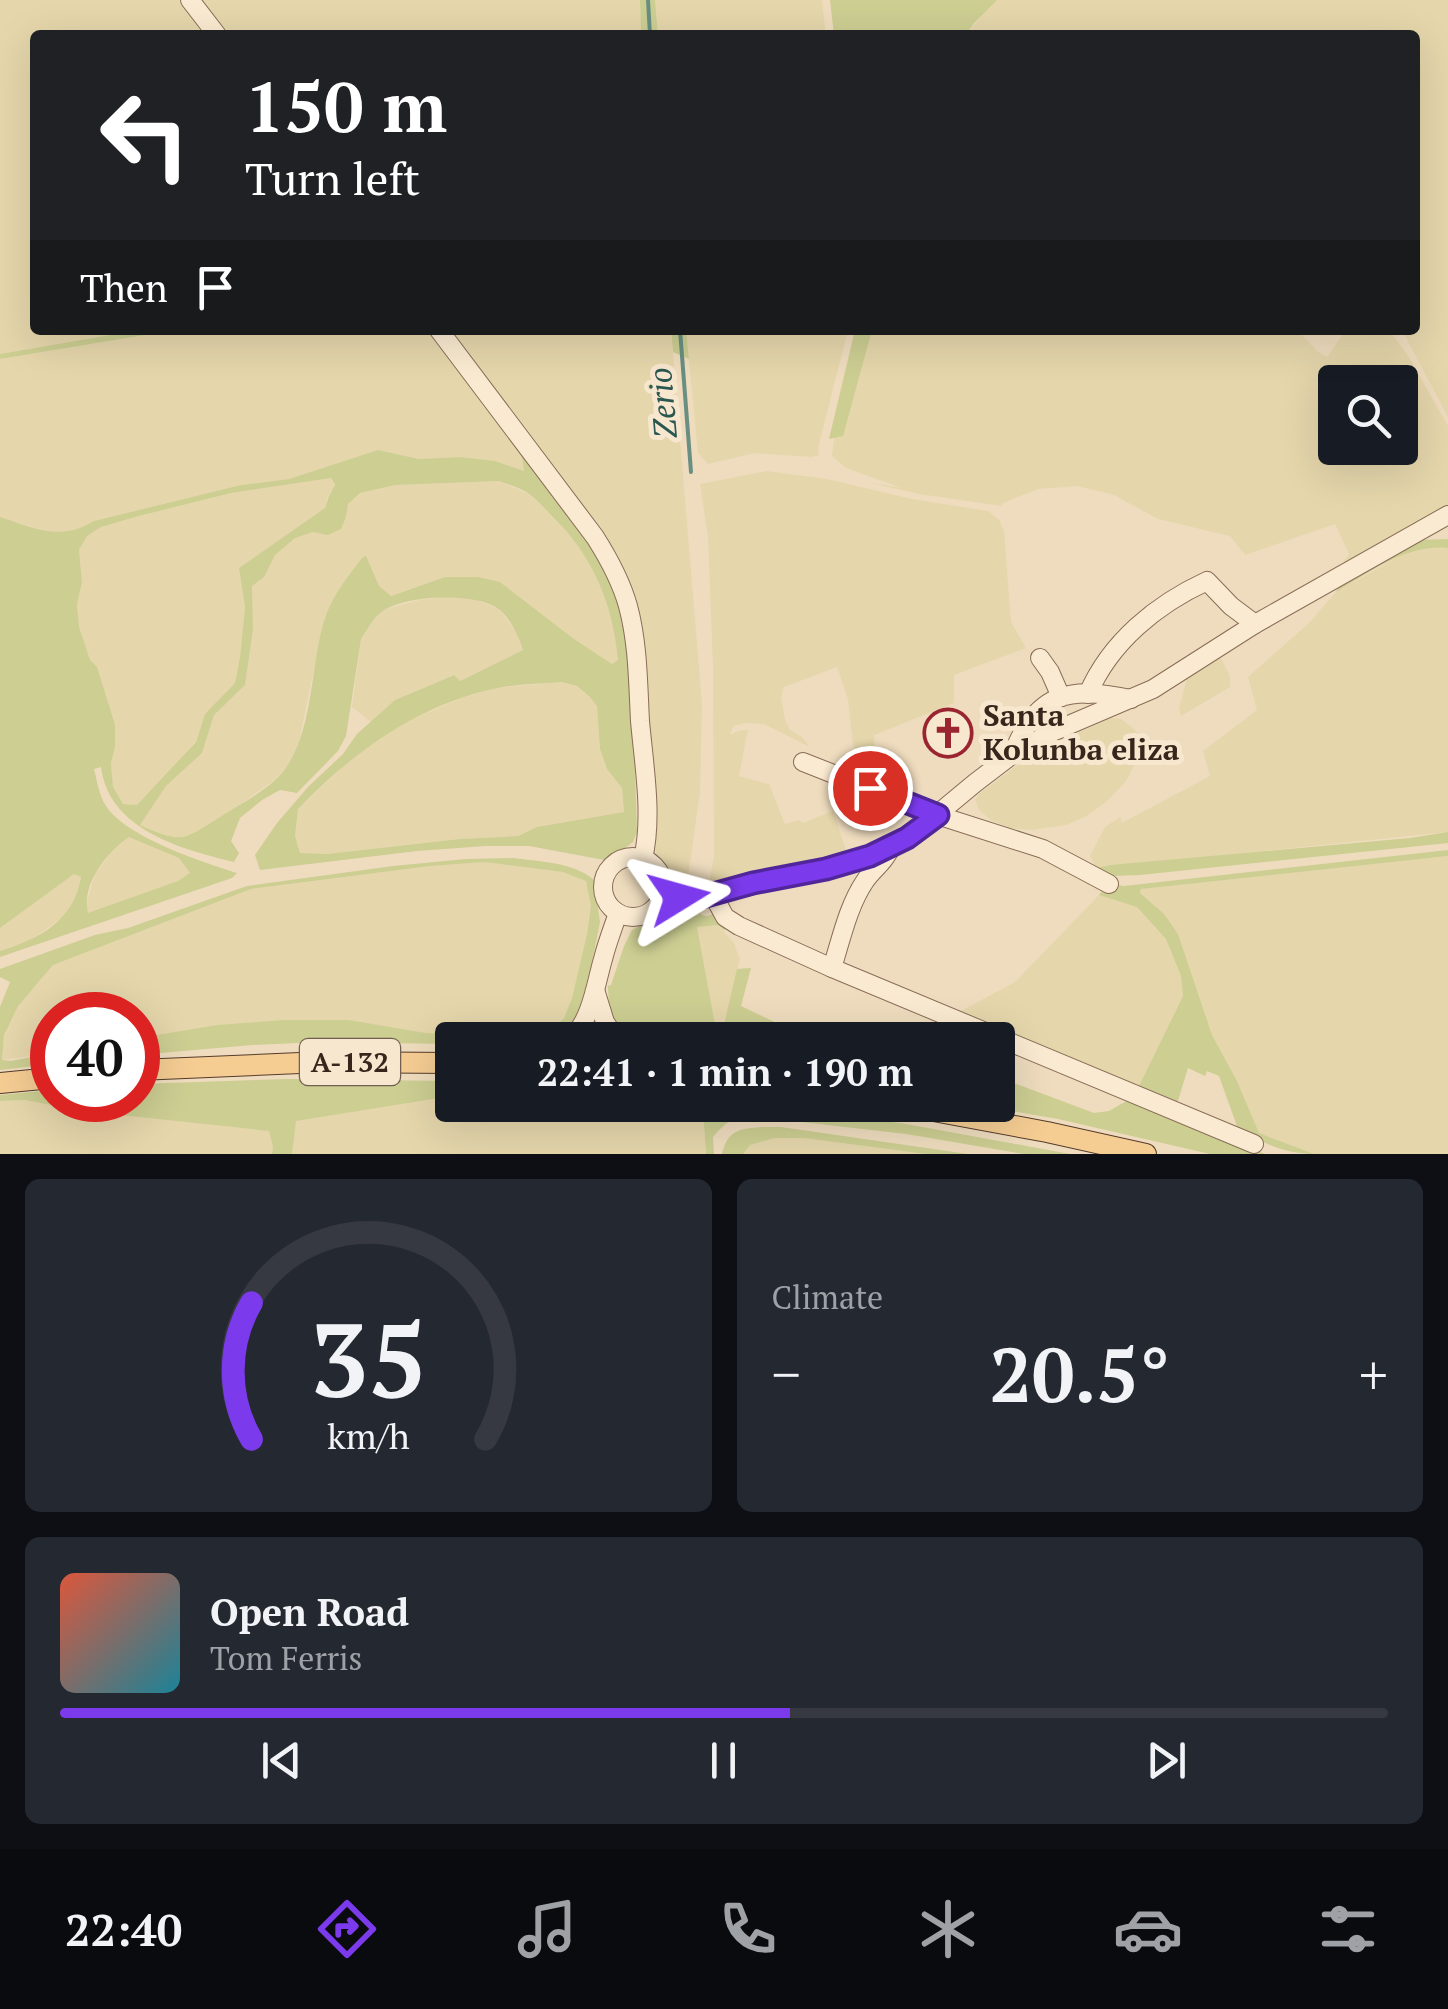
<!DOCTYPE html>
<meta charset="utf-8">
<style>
body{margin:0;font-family:"PT Serif",serif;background:#242831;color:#f1f3f6;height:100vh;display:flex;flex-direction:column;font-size:38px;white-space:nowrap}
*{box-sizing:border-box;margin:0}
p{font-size:32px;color:#9ea1a6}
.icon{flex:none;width:55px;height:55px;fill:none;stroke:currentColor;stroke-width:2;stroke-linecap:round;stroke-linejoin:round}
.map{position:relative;height:1154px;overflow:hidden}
.panel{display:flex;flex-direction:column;gap:25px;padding:25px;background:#0d0f14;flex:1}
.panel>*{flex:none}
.guide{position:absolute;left:30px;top:30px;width:1390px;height:305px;border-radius:10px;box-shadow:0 10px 40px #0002;background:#202124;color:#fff;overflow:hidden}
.fabs{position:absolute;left:1318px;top:365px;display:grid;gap:20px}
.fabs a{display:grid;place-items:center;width:100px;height:100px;border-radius:10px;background:#171b24;box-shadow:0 10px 40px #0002;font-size:50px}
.speed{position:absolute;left:30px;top:992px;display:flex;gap:20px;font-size:50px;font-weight:700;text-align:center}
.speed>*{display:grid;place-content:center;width:130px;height:130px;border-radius:50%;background:#171b24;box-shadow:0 10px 40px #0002;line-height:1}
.speed .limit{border:15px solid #d22;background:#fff;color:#111}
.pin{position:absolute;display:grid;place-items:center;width:85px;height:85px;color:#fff;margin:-42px;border:5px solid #fff;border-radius:50%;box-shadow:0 2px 10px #0007}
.me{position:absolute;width:110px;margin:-55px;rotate:82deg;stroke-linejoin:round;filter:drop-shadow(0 0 8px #0008)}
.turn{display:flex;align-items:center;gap:35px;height:210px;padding:0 50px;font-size:45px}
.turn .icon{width:130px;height:130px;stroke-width:2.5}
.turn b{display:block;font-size:70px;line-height:85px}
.then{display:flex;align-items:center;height:95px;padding:0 50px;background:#0003;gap:20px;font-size:38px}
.big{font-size:75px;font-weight:600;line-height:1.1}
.panel .widget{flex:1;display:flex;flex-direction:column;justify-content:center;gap:15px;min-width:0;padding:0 35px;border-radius:15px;background:#242831}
.panel .dial{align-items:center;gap:0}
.dial svg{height:260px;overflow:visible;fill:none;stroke:#363941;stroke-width:7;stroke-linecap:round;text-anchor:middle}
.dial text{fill:#f1f3f6;stroke:none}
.song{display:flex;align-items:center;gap:30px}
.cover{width:120px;height:120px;border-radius:15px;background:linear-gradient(135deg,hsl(10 70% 55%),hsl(190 70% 35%))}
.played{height:10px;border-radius:5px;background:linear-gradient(90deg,#7c3aed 55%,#363941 55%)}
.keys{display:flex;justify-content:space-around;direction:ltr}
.heat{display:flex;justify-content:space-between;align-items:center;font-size:55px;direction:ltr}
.panel .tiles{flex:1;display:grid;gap:25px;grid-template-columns:1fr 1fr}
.widget:last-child{grid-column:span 2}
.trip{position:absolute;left:435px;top:1022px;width:580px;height:100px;border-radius:10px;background:#171b24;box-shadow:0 10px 40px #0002;font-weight:600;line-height:100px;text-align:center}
.dock{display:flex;height:160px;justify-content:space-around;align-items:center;background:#090b0e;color:#9ea1a6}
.dock .icon{width:70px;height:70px}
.dock .selected{color:#7c3aed}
.dock b{font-size:45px;color:#f1f3f6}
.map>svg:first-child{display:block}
.farmland{fill:#e5d6ab;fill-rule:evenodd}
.green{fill:#ccce92;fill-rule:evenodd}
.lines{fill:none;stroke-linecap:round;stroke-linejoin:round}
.stream{stroke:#698f82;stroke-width:4}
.minor-casing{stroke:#886c56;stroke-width:20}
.major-casing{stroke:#553b2b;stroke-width:22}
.minor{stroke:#faead1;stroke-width:18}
.major{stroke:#f5cd93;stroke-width:20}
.route-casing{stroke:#51269a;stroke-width:25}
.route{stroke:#7c3aed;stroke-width:18}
.labels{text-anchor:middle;stroke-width:10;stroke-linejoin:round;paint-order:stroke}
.shield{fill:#f7e7ce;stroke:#716051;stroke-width:2.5}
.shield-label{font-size:28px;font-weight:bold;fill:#37261b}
.poi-label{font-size:30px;font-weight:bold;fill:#37261b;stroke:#f7e7ce;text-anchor:start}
.water-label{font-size:32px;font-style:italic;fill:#2a5750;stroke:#f7e7ce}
</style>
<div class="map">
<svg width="1448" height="1154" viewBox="0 0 1448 1154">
<rect width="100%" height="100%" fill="#efdcbe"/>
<g class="farmland">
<polygon points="0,0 179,0 205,35 35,35 35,330 139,330 0,354"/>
<polygon points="193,0 640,0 641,35 220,35"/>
<polygon points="655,0 822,0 826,35 658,35"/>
<polygon points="993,0 1448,0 1448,417 1402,330 1415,330 1415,35 966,35"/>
<polygon points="175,330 427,330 522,457 524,471 494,461 460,457 419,459 378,450 289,479 241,485 94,521 79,531 63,533 42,530 0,517 0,359"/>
<polygon points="442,330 671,330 702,704 700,792 687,884 668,873 656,854 653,784 631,608"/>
<polygon points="686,330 848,330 818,448 819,455 812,457 755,453 708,464 698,453"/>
<path d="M868,330H1297L1317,351L1327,357L1346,330H1389L1409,357L1448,426V513L1333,580L1349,554L1335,524L1245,555L1230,536L1158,519L1114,495L1077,486L1038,489L1003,503L1002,506L919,494L867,482L902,488L846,468L832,456L834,439ZM1335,382H1400V448H1335Z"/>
<polygon points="766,471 827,479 912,499 988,511 999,520 1004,531 1011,622 1026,648 954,675 954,703 874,735 876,761 868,773 853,745 848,699 837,667 784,687 781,698 785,719 790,730 802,737 810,747 764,724 745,723 733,726 730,735 738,731 749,730 747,733 739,776 769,784 785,824 799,820 803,823 833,811 849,859 720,886 709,884 714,855 713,667 708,537 700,484"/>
<polygon points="331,478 335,486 328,496 325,508 239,568 245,607 240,657 235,683 205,714 196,741 166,776 137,805 123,804 113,787 111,763 115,747 79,627 77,604 82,582 79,550 87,536 101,527 135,517 231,493"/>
<polygon points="499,481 529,494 562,525 588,558 605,594 616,635 618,660 612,664 574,639 500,582 445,577 390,596 379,586 366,557 325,617 299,741 288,766 274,780 242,803 190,836 179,840 140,825 166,786 202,753 214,715 245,685 253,629 252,586 275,555 295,538 313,532 329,534 346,517 348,504 360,493 395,485"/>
<polygon points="1430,546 1448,548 1448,832 1096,868 1090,856 1105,827 1120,817 1122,823 1210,776 1203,751 1257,710 1248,677 1308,624 1336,592 1407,552"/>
<polygon points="450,596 474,599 499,609 519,636 524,650 459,681 453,675 395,700 371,722 352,707 361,639 370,625 382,610 420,600"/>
<polygon points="1219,654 1230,677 1230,687 1181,716 1179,708 1187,679 1191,674"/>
<polygon points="562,682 577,686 590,696 597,706 600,749 607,769 622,788 624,812 537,827 518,836 460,839 327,854 300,853 295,836 298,809 362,749 414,718 462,698 495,688"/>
<polygon points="1111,718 1121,719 1133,728 1141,738 1140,747 1132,770 1126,781 1107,801 1087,816 1066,825 1031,830 1010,828 991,820 979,810 975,800 979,794 1015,767 1058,742"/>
<polygon points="129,836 179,858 190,873 178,881 88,914 86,905 95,874 115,847"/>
<polygon points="1448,856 1448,1154 1314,1154 1259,1133 1237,1081 1212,1035 1178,934 1140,893 1141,889"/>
<polygon points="484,862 563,872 586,880 591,906 587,934 572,999 564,1018 551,1030 535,1036 469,1035 426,1033 349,1020 217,1025 138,1038 138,1015 52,1015 52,1053 2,1060 4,1035 18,1006 53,965 251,889 430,866"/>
<polygon points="74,874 81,877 78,898 63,917 28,942 0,951 0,928"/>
<polygon points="1099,895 1137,907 1166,939 1181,976 1183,996 1138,1088 959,1012 1015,982"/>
<polygon points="718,925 734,943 740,959 720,1037 717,1035 697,927"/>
<polygon points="452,1096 452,1105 697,1106 703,1109 706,1154 292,1154 295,1121"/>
<polygon points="25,1100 82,1111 270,1131 273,1147 272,1154 0,1154 0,1101"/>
<polygon points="775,1138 803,1138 926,1154 743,1154 743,1152 750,1145"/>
</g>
<g class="green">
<polygon points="640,0 655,0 658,35 641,35"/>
<polygon points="830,0 997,0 974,23 966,35 834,35"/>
<polygon points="139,330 175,330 0,359 0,354"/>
<path d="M427,330H434L605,560L627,622L638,744L635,768L637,832L633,842L622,850L604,860L529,846H486L417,851L260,870L255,855L277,823L308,787L343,754L357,734L395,700L454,675L460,681L523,650C519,637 511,620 500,610C477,591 401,595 380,613C372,620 367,630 361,639L346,736L338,751L297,793L280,790L262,800L240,818L231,841L239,853L234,862C181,849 109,830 101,767L94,769C97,781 99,795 106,806C126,837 202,862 237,873L232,878L0,957V951C39,939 74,921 81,877L74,874L0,928V517C35,528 60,542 94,521L241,485L289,479L378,450L419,459L460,457L495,461L524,471L522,457ZM331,478L335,485L329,496L325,508L239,568L245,607L240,657L235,683L205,714L196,742L137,805L123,804L113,787L111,763L115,747V725L97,667L90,660L79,627L77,604L82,582L79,550L87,536L101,527L135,517L231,493ZM499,481C509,485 520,488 528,493C536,499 544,508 551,515C592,554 613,603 618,660L612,664L574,639L500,582L478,577H445L391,596L379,586L366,556L363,557C349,575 334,593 326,615C310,662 315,719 289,763C276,786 245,801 223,815C182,840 186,845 140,825L166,786L202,753L214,715L245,685L253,629L252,586L264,577L275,555L295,538L313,532L328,535L341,529L346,517L348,504L360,493L395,485ZM562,682L577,686L589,696L597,706L600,749L607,769L622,788L624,812L537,827L518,836L460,839L327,854L300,853L295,836L298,809C352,753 416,706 493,689C515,684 539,684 562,682ZM129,837L179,858L190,873L178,881L88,913C81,884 107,852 129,837Z"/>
<polygon points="671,330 686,330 689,359 673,352"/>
<polygon points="855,330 872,330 843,436 829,439"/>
<path d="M1448,539V548C1406,544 1371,572 1336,592L1339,585L1418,540Z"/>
<polygon points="1448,832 1448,843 1140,875 1113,876 1092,871 1096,868 1111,865 1410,838"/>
<path d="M1448,850V856L1141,889L1140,893L1164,914L1178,934L1212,1035L1237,1081L1259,1133L1314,1154C1285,1154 1263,1143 1238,1129L1219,1076L1207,1071L1205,1076L1188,1068L1177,1104L1138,1088L1183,996L1181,976L1166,939L1137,907L1099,895L1105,888L1104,883L1124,886Z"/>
<path d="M514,858C540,862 574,862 594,880L600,922L583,1007L574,1026L557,1040H452V1044L318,1042L252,1045L138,1055V1038L217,1025L285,1020H349L426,1033L535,1036L551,1030L564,1018L572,998L587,934L591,906L586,881L563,872L484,862L430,866L251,889L53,965L18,1006L4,1035L2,1060L11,1061L52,1053V1064L0,1070V1007L10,982L0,977V969L95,935L128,928L247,886L393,866L466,859Z"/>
<path d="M683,906L695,907C701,916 704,918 714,914L729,927L724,930L718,925L697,927L717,1035L721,1036L737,969L751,968L741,1006L812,1040H627C609,1025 609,1008 608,986L611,985L624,946L632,930L667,911L666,918L669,921L677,919Z"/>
<path d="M939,1021L959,1027L969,1040H872C894,1027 914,1028 939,1021Z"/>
<polygon points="998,1077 1094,1113 1109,1111 1130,1099 1265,1154 1210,1154 1058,1119 978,1105 998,1105"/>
<polygon points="287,1079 452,1081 452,1096 296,1121 292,1154 272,1154 273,1147 269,1131 82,1111 25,1100 0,1101 0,1095 52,1090 52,1100 138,1100 138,1084"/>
<path d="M684,1105H774L906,1124L1070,1154H1024L906,1134L750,1116C732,1117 725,1123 713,1137L714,1154H706L703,1109L697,1106Z"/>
<path d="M763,1127H781L968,1154H926L803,1138H775L750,1145L743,1154H722C728,1129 740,1129 763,1127Z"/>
</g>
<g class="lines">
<g class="stream">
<polyline points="648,0 650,35"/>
<polyline points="680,330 691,472"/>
</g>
<g class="minor-casing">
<g id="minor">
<polyline points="190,0 217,35"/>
<path d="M439,330L595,537C609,559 621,581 628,606C638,643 638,683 640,721C644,766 653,816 643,859"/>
<polyline points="1040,658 1050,672 1061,697"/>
<path d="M1088,694C1110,642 1157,604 1207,581L1231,606L1255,624"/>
<path d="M1013,754C1036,692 1070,686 1131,699"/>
<polyline points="803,762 937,815 1043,849 1109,884"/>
<circle cx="633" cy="887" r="30"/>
<polyline points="713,895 725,917 739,926 832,968 1254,1144"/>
<polyline points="661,896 707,896 753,883 826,869 890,848 922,827 975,783 1013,754 1050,733 1153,689 1255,624 1448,515"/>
<path d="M832,968C841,940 848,906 865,881C873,869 884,863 890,849"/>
<polyline points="596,993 605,1022 617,1040"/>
<path d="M571,1040C592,1017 595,987 603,959C607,943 613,928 618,913"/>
</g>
</g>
<g class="major-casing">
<g id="major">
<polyline points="138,1070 323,1062 452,1063"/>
<polyline points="0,1083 52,1078"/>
<polyline points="901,1105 1047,1132 1146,1154"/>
</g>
</g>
<use href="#minor" class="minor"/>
<use href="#major" class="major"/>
</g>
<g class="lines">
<g class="route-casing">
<polyline id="route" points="679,897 706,896 753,883 826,869 870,856 907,838 938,815 870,788"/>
</g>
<use href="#route" class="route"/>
</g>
<defs>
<g id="church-ring" transform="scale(2.5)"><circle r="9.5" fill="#f7e7ce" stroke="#9a2430" stroke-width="1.5"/><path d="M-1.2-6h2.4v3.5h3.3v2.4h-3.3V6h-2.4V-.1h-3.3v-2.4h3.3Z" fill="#9a2430"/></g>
</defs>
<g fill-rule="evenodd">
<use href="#church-ring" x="948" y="733"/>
</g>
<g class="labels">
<rect class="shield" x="300" y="1039" width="100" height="46" rx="8"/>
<g class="shield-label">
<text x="350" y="1072">A-132</text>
</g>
<g class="poi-label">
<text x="983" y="726">Santa<tspan x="983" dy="34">Kolunba eliza</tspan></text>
</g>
<g class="water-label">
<text transform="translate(663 403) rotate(-95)" y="11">Zerio</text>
</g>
</g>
</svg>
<div class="fabs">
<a><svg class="icon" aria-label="search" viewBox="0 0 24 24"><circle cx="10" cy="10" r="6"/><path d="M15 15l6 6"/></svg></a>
</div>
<div class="speed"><div class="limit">40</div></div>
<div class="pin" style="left:870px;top:788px;background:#d93025"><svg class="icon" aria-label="arrive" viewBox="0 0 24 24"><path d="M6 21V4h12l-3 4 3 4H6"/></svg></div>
<svg class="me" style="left:679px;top:897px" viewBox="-20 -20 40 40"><path d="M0-17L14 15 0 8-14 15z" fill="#7c3aed" stroke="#fff" stroke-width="4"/></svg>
<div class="trip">22:41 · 1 min · 190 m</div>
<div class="guide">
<div class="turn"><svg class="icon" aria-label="left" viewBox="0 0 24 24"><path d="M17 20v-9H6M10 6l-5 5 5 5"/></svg><div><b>150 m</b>Turn left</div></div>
<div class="then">Then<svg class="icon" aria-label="arrive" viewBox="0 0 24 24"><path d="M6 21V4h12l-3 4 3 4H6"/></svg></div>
</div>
</div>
<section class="panel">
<div class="tiles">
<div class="widget dial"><svg viewBox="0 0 100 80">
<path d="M14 69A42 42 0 1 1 86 69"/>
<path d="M14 69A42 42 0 0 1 14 27" stroke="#7c3aed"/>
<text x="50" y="56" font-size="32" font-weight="700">35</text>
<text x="50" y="72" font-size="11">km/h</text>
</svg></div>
<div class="widget"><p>Climate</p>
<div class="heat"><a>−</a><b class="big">20.5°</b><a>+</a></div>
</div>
<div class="widget">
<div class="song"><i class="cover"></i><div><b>Open Road</b><p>Tom Ferris</p></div></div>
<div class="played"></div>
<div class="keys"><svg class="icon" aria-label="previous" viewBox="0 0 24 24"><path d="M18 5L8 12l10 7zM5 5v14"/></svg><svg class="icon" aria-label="pause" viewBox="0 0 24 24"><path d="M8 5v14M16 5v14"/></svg><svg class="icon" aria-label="next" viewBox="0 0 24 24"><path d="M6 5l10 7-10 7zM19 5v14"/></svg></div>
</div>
</div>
</section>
<nav class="dock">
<b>22:40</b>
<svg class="icon selected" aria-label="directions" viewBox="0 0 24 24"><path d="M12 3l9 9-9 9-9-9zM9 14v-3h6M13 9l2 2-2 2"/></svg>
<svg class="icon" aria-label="music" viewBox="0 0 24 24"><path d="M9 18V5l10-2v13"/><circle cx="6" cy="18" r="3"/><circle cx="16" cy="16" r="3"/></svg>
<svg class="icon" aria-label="phone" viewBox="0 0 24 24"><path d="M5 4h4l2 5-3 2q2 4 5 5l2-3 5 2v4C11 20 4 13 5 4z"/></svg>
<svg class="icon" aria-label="climate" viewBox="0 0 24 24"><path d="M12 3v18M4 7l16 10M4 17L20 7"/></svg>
<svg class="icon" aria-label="car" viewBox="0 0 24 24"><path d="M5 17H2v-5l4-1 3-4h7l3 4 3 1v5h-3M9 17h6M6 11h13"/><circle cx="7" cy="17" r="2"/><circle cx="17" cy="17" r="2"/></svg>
<svg class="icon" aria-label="filters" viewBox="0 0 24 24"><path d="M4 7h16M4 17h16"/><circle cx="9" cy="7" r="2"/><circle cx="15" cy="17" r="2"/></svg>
</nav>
